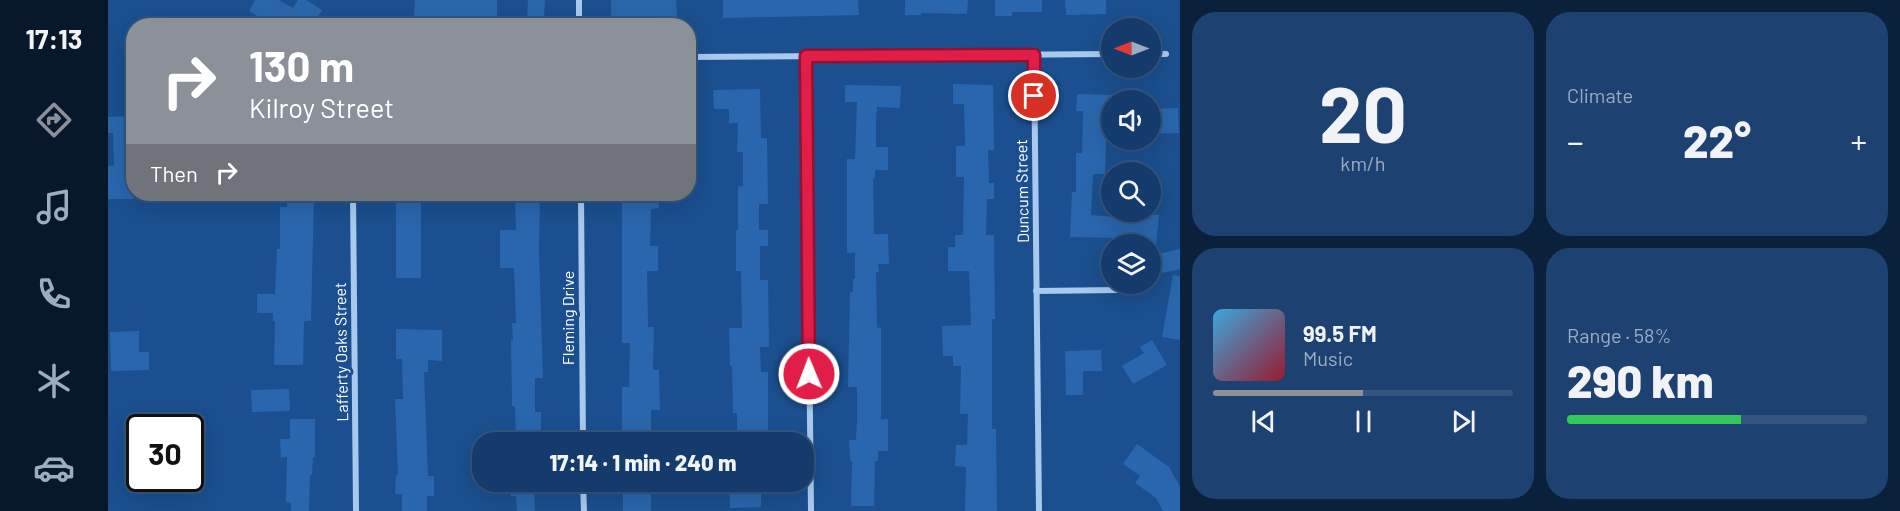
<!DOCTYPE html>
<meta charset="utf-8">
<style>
body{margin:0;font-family:Barlow,sans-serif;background:#1d4271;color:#f1f3f6;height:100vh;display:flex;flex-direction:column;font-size:22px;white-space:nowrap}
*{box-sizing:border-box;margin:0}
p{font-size:20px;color:#9dadc1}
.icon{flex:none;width:33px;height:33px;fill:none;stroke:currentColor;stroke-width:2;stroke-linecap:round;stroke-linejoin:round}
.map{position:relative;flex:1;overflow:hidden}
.side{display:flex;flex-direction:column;gap:12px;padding:12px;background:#0b203b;width:720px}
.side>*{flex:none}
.top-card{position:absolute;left:18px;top:18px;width:570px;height:183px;border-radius:24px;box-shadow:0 6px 24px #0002,0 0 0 2px #33557e;background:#8c9099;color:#fff;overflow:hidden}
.needle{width:39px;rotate:270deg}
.controls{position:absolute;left:993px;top:18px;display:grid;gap:12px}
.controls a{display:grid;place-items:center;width:60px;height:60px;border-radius:50%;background:#143b6b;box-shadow:0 6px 24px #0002,0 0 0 2px #33557e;font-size:30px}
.speed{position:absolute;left:18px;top:414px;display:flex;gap:12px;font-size:30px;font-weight:700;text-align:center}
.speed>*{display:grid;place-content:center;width:78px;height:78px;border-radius:50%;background:#143b6b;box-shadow:0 6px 24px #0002,0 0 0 2px #33557e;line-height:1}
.speed .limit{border:3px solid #111;border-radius:9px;background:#fff;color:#111}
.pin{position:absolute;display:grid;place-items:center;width:51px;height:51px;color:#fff;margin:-26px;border:3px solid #fff;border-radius:50%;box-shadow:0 2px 6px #0007}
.me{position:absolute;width:66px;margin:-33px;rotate:359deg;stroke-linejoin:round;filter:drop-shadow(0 0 4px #0008)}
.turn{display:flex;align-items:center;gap:21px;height:126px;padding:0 24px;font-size:27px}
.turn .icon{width:78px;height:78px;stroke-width:2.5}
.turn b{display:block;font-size:42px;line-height:51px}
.then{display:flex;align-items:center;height:57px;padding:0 24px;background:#0003;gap:12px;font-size:22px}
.big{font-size:45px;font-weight:800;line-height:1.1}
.side .widget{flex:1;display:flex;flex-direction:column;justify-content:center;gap:9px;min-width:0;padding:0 21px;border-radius:24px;background:#1d4271}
.side .dial{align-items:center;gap:0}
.dial b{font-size:78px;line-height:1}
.song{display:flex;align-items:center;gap:18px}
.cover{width:72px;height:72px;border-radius:9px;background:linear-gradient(135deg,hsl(200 70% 55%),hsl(350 70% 35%))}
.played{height:6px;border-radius:3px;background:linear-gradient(90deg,#8c9099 50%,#33557e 50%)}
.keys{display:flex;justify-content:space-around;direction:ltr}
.heat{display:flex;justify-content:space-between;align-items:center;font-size:33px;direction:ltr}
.charge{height:9px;border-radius:4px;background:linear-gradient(90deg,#34c759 58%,#33557e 0)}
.side .tiles{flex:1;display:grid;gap:12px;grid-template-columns:repeat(2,1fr)}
.trip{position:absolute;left:364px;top:432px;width:342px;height:60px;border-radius:24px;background:#143b6b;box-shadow:0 6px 24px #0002,0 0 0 2px #33557e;font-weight:800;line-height:60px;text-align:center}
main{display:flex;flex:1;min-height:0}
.menu{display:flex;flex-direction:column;width:108px;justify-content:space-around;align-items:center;background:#08182b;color:#9dadc1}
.menu .icon{width:42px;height:42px}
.menu .selected{color:#8c9099}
.menu b{font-size:27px;color:#f1f3f6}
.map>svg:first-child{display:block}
.building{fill:#2a66ad}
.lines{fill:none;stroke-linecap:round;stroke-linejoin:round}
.street{stroke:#a9c9ee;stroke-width:6}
.route-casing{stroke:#92132f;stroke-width:15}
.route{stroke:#e11d48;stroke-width:10}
.labels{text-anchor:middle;stroke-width:6;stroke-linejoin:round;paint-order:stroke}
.street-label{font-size:16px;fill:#fff;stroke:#1b4f8f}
</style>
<main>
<nav class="menu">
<b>17:13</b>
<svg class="icon selected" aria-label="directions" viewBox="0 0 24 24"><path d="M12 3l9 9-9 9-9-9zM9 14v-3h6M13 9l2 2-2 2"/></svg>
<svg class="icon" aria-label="music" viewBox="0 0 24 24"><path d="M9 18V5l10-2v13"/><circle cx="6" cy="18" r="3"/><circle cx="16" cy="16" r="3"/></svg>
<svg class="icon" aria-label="phone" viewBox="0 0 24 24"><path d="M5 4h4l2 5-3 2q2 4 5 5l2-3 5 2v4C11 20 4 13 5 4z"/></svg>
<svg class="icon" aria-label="climate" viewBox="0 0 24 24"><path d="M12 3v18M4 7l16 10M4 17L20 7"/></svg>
<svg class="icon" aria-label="car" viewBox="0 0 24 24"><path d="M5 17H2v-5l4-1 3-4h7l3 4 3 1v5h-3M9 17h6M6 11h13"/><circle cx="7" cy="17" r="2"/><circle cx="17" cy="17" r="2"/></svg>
</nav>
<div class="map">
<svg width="1072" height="511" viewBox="0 0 1072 511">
<rect width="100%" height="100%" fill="#1b4f8f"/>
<g class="building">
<polygon points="147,0 171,0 185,8 190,0 198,0 214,10 204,26 189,18 184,26 164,26 141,11"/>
<polygon points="307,0 389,0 389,20 306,17"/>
<polygon points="420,0 437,0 436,20 419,19"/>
<polygon points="503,0 568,0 569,18 503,17"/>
<polygon points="615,0 750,0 751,15 615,18"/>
<polygon points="797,0 860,0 859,14 813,13 813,15 797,15"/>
<polygon points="887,0 934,0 934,12 904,12 904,16 887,16"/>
<polygon points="957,0 998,0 998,14 958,15"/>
<polygon points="845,84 885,85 886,150 880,150 881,183 886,183 886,199 879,199 878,235 886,235 887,319 884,319 884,429 888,429 889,511 857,511 858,467 847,466 848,445 859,445 860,414 852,414 853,366 845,366 845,356 835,356 834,326 863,325 861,271 840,271 840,247 847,247 847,235 855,235 856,177 848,177 848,146 857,146 856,104 845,104"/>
<polygon points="737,85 793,86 792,108 769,107 768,120 768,147 780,147 780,170 767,170 767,178 765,178 766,234 780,234 781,264 770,264 771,272 768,272 769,328 773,327 773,419 780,419 780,451 770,451 770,461 767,461 766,506 743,506 744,461 742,461 741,440 748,440 749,420 749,387 740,387 742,292 745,292 745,279 747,279 747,253 739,253 739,159 747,159 749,102 737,102"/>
<polygon points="652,89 653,138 659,138 660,204 651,204 651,230 660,230 660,246 652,246 652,280 660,280 661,347 652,347 653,372 660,372 660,442 629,442 629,413 625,413 624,366 622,366 621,328 634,328 633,271 628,271 628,230 630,230 630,186 635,186 635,152 629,152 630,123 621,123 621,109 606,109 605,90"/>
<polygon points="969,94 1004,95 1004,113 999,113 997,174 985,174 983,215 1008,217 1008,212 1051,215 1048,245 1006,240 1006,238 962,237 964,192 968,192 968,153 974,153 975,111 968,111"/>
<polygon points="1070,108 1071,133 1042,134 1042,109"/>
<polygon points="26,116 26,199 0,199 0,166 6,165 5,133 0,133 0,117"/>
<polygon points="180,194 206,194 203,321 196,321 195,365 166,365 167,321 165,321 165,313 149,313 149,294 167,294 169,249 172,249 172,207 179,207"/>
<polygon points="407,194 432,194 431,251 435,378 427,378 427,412 433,412 433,442 408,442 407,406 404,406 403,340 405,340 404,323 408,323 406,268 392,268 392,230 408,230"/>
<polygon points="514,194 550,194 551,208 543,209 542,246 550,246 550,271 539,271 540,327 546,327 545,370 551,370 552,410 543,410 543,442 514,442 514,387 521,387 522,343 514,343"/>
<rect x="288" y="195" width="25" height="83"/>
<polygon points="1072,249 1072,269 1054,273 1050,254"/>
<polygon points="1065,275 1072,276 1072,340 1054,337"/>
<polygon points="288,329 334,330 334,361 320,360 320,372 316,372 320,476 326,476 326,496 319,496 319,511 294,511 294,494 287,494 288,475 290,475 287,399 295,399 294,359 288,359"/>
<polygon points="31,331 31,352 41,352 41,370 3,371 2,332"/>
<polygon points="1044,340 1059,365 1025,384 1014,366 1036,353 1032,347"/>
<polygon points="993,350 994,371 975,371 975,395 958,395 957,351"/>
<polygon points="181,389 182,411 144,412 143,390"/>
<polygon points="182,419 207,419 207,457 205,457 204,475 202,475 201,511 183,511 183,503 178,502 179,457 173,458 172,439 182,439"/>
<polygon points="1029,444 1061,467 1072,487 1072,511 1055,511 1048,498 1027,483 1032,476 1015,464"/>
<polygon points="403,482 426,482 427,511 409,511 408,496 403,496"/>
<rect x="515" y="482" width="28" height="29"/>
<polygon points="621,482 653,482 653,507 622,508"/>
</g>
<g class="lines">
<g class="street">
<polyline points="471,0 471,26"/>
<polyline points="1042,54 1058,54"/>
<polyline points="926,55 931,511"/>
<polyline points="698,56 703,511"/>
<polyline points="580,57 1004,54"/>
<polyline points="245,194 248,511"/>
<polyline points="473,194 475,442"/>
<polyline points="928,291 1012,290"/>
<polyline points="475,482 476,511"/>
</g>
</g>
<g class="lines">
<g class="route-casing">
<polyline id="route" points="701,374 698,56 926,55 926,96"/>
</g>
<use href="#route" class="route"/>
</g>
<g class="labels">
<g class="street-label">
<text transform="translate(914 191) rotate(-91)" y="6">Duncum Street</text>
<text transform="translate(460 318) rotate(-90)" y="6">Fleming Drive</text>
<text transform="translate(233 352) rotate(-91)" y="6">Lafferty Oaks Street</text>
</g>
</g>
</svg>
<div class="controls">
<a><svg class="needle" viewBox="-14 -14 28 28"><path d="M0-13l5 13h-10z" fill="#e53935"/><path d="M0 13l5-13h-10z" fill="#9dadc1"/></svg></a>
<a><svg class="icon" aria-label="sound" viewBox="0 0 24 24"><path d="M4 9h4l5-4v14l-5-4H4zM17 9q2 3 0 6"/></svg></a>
<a><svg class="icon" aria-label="search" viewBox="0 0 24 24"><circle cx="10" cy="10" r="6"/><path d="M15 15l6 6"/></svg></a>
<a><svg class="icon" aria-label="layers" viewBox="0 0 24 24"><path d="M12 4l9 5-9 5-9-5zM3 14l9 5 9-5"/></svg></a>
</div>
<div class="speed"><div class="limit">30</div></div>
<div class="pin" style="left:926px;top:96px;background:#d93025"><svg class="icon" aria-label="arrive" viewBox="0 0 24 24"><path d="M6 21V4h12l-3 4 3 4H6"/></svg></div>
<svg class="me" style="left:701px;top:374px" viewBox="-20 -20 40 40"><circle r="17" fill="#e11d48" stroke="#fff" stroke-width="3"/><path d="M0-11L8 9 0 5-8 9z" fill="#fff"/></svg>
<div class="trip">17:14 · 1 min · 240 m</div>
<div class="top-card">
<div class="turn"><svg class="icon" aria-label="right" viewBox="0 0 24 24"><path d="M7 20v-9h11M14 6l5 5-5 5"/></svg><div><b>130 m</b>Kilroy Street</div></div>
<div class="then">Then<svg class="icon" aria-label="right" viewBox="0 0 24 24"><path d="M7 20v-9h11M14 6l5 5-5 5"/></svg></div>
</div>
</div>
<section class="side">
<div class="tiles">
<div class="widget dial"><b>20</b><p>km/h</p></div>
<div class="widget"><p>Climate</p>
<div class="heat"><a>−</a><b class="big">22°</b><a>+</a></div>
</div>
<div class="widget">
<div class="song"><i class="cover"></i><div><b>99.5 FM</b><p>Music</p></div></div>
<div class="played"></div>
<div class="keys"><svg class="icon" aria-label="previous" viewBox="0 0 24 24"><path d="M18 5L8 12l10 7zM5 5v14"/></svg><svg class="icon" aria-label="pause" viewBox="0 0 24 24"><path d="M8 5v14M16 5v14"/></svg><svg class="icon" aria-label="next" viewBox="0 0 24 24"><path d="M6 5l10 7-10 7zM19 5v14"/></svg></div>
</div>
<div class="widget"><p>Range · 58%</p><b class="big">290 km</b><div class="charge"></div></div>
</div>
</section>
</main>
